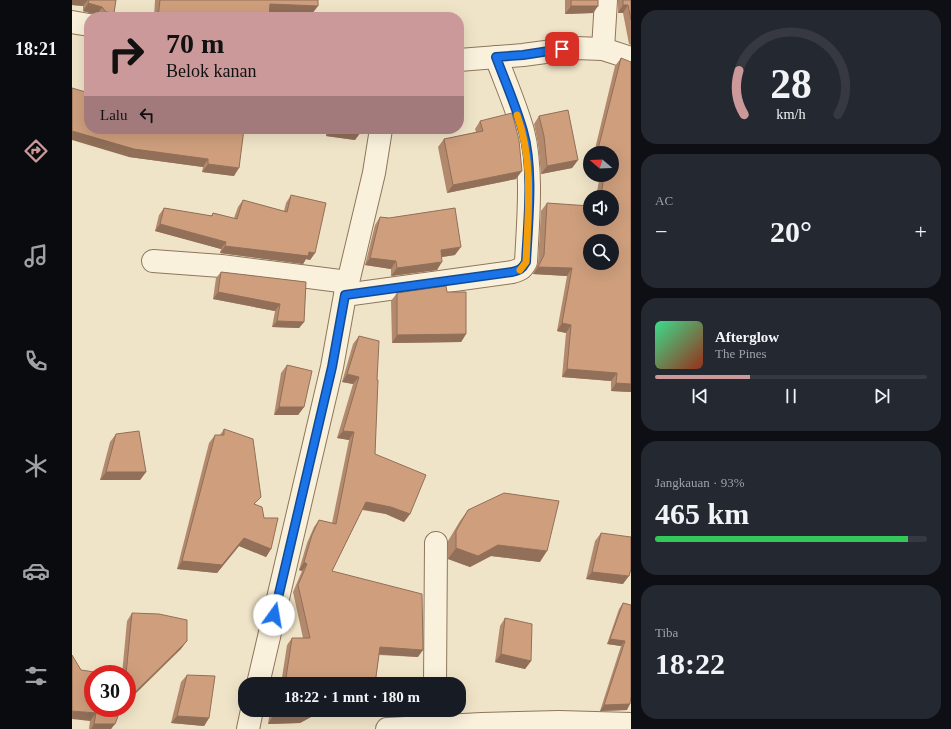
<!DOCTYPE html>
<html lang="id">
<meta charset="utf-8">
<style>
body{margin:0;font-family:"Times New Roman",serif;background:#242831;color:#f1f3f6;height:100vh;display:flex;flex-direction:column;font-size:15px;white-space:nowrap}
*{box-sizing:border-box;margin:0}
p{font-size:13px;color:#9ea1a6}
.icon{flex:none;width:22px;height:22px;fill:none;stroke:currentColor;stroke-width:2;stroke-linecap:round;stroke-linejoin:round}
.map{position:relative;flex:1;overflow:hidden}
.side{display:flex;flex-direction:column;gap:10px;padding:10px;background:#0d0f14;width:320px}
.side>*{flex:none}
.banner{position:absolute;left:12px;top:12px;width:380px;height:122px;border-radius:16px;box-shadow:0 4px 16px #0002;background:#cc999b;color:#111;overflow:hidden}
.needle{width:26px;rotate:289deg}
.fabs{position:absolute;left:511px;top:146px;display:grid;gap:8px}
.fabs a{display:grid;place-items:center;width:36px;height:36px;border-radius:50%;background:#171b24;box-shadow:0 4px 16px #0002;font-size:20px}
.speed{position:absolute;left:12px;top:665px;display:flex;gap:8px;font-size:20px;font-weight:700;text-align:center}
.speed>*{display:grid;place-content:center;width:52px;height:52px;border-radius:50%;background:#171b24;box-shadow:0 4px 16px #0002;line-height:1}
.speed .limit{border:6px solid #d22;background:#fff;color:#111}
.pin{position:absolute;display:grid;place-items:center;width:34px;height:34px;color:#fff;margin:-17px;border-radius:8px;box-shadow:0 2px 6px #0006}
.me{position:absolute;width:44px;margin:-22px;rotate:13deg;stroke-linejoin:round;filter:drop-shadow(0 0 3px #0008)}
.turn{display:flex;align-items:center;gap:14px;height:84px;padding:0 16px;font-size:18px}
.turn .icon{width:52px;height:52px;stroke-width:2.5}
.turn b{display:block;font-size:28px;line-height:34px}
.then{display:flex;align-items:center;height:38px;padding:0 16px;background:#0003;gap:8px;font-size:15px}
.big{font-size:30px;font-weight:700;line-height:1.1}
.side .tile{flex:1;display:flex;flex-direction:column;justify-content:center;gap:6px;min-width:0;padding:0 14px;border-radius:16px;background:#242831}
.side .dial{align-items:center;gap:0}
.dial svg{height:104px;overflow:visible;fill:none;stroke:#363941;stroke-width:7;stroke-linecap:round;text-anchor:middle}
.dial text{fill:#f1f3f6;stroke:none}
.song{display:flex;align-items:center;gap:12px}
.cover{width:48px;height:48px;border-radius:6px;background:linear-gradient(135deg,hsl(150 70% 55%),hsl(10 70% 35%))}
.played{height:4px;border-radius:2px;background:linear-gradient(90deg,#cc999b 35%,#363941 35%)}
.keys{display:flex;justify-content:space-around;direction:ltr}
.heat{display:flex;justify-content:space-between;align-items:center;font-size:22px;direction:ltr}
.charge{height:6px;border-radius:3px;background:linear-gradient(90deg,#34c759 93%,#363941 0)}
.trip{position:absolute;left:166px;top:677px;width:228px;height:40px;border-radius:16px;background:#171b24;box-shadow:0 4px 16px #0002;font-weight:700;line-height:40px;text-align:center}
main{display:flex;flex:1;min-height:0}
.dock{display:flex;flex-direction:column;width:72px;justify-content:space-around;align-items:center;background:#090b0e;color:#9ea1a6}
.dock .icon{width:28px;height:28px}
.dock .current{color:#cc999b}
.dock b{font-size:18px;color:#f1f3f6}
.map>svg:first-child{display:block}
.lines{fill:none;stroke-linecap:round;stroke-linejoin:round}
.minor-casing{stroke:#8d765c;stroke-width:24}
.minor{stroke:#faf1dc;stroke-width:22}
.wall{fill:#b2896c}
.shaded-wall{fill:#916f58}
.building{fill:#cf9f7d;stroke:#916f58;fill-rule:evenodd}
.route-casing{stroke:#114b97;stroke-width:10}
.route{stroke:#1a73e8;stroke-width:7}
.slow{stroke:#f59e0b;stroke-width:7}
</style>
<main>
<nav class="dock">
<b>18:21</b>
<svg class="icon current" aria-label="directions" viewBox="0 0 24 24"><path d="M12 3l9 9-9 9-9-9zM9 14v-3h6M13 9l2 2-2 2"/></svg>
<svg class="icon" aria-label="music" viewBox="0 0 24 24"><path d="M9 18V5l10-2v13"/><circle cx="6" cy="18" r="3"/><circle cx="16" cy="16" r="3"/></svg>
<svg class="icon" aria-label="phone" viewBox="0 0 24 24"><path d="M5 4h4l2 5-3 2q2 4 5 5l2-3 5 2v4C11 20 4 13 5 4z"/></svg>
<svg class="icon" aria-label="climate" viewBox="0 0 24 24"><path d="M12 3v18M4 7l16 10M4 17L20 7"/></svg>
<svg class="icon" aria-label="car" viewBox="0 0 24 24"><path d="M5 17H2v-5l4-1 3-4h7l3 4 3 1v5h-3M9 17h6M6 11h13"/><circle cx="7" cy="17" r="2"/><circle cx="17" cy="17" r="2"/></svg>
<svg class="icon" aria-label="filters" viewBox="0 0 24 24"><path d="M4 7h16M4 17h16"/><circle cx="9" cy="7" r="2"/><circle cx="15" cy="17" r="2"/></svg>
</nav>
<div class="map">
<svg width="559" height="729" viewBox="0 0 559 729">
<rect width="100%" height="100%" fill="#f0e4c8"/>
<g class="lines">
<g class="minor-casing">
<g id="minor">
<polyline points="0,22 17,25"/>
<polyline points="531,49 534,0"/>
<polyline points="387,60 451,55 503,48 531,49 559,58"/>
<polyline points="81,261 149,266 276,282"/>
<path d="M273,295L440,272C448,270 450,269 454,262C456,222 461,169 451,131C444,106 433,81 424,57"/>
<polyline points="186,684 260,367 273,295 302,173 309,129"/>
<polyline points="363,684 364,543"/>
<polyline points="176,729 180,710"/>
<polyline points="315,729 410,724 487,722 559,724"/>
</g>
</g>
<use href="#minor" class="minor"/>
</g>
<g class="wall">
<polygon points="0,0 44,0 39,17 26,17 25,15 11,11 11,6 0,5"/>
<polygon points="83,0 246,0 240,14 198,12 197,17 82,17"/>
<polygon points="493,0 526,0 526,6 521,13 493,14"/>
<polygon points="546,0 559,0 559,45 557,44 551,13 546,13"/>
<polygon points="549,58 559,392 539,391 539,381 490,377 494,333 485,331 495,276 461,274 466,263 469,211 475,203 518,219 540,197 524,197 528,175 540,175 540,153 522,153 543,66"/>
<polygon points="467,116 506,160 500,168 469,174 466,144 462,124"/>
<polygon points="408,121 444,179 375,193 366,147 372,139 404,132 403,129"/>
<polygon points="17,129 172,129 162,176 130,172 131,167 57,157"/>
<polygon points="254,129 289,129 283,140 254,136"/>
<polygon points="219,195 243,253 238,260 234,259 231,264 148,253 149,249 83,231 87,215 92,208 139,216 141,213 162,218 166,207 171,200 212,211 214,203"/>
<polygon points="308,217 317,218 383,255 370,257 365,270 319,276 319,269 293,265 303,225"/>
<polygon points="149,272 234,282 232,322 227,328 200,327 203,311 141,299 144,278"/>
<polygon points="375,292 394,334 389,342 320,343 319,301 325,293"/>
<polygon points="287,336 305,380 303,454 338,514 332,522 314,514 290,510 260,571 346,657 307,655 303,684 209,684 215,645 220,638 231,638 221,592 230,571 227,570 235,543 242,527 247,520 260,523 277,440 265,438 281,384 270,382 281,344"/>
<polygon points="215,365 232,407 226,415 202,415 209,373"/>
<polygon points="152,429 183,505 192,518 199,549 194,557 167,546 145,573 105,569 137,443 143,435 148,435"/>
<polygon points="44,434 74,472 68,480 28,480 38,442"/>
<polygon points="396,510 468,562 419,556 398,567 376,559 376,541 388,521"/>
<polygon points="529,533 551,584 514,579 523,541"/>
<polygon points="551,603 559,605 555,710 528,711 549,646 535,644 547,609"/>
<polygon points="60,613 109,649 55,674 50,674 55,621"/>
<polygon points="433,618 459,661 453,669 423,662 428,626"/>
<polygon points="9,670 48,709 39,729 17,729 18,721"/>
<polygon points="115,675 137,718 132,726 99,723 109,682"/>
<polygon points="198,710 299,710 295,716 250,711 228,723 196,724"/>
</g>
<g class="shaded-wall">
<polygon points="0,0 16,0 11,6 0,5"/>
<polygon points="16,3 30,7 25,15 11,11"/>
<polygon points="198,4 246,6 240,14 192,12"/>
<polygon points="551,5 556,5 551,13 546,13"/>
<polygon points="499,6 526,6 521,13 493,14"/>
<polygon points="34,12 42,13 39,17 31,17"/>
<polygon points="259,129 264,129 289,132 283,140 254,136"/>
<polygon points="0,131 136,159 131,167 57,157 0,140"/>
<polygon points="506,160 500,168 469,174 475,166"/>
<polygon points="136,164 167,168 162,176 130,172"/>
<polygon points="450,171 444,179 375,193 381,185"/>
<polygon points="88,224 154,242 149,249 83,231"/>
<polygon points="153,246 237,252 243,253 238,260 234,259 231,264 148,253"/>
<polygon points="389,247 383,255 363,258 369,250"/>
<polygon points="298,258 324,261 319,269 293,265"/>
<polygon points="370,262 365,270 319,276 325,268"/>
<polygon points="466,267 500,268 495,276 461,274"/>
<polygon points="146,292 208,304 203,311 141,299"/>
<polygon points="205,321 232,322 227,328 200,327"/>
<polygon points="490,323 499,325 494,333 485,331"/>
<polygon points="394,334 389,342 320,343 325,335"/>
<polygon points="495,369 545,373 539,381 490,377"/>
<polygon points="275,374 287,377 281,384 270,382"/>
<polygon points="544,383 559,384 559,392 539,391"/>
<polygon points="207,407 232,407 226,415 202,415"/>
<polygon points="271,431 282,432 277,440 265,438"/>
<polygon points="34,472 74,472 68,480 28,480"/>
<polygon points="294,502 319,507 338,514 332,522 314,514 289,509"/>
<polygon points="172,538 199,549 194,557 167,546 145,573 105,569 110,561"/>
<polygon points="426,545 475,551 468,562 419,556 398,567 376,559 384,548"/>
<polygon points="232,562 235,564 230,571 227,570"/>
<polygon points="520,572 557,576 551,584 514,579"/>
<polygon points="538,639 553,641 549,646 535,644"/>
<polygon points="115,641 109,649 55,702 55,700"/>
<polygon points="308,647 351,650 346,657 303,654"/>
<polygon points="429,654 459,661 453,669 423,662"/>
<polygon points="558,704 555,710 528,711 532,705"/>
<polygon points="244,710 299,710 295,716 250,711 228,723 196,724 201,716"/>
<polygon points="0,711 24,713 18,721 0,719"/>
<polygon points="105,716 137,718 132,726 99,723"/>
<polygon points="22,724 43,724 39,729 19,729"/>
</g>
<g class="building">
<polygon points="17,0 44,0 42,13 34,12 30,7 16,3"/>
<polygon points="88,0 246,0 246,6 198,4 197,17 86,17"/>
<rect x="499" y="0" width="27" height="6"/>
<polygon points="551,0 559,0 559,20 556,5 551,5"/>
<path d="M549,58L559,62V384L544,383L545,373L495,369L499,325L490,323L500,268L466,267L472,255L475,203L518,206V219H540V197H529L532,175H540V153H525ZM518,241H540V263H518Z"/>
<polygon points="0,88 17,93 17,129 172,129 167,168 136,164 136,159 62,149 0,131"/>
<polygon points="496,110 506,160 475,166 472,136 467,116"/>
<polygon points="440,113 447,140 450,171 381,185 372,139 411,131 408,121"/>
<polygon points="264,129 289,129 289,132"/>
<polygon points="219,195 254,203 243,253 237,252 236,256 153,246 154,242 88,224 92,208 140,216 141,213 165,219 171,200 215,212"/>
<polygon points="383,208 389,247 369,250 370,262 325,268 324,261 298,258 308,217 317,218"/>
<polygon points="149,272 234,282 232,322 205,321 208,304 146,292"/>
<polygon points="374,286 375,292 394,292 394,334 325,335 325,293"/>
<polygon points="287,336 307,341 305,380 306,380 303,454 354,475 338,514 319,507 294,502 260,571 350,594 351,650 308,647 303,684 213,684 220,638 238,638 226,585 235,564 232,562 240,535 247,520 264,524 282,432 271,431 287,377 275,374"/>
<polygon points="215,365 240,371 232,407 207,407"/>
<polygon points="152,429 181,439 189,497 182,504 190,507 192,518 206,518 199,549 172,538 150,565 110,561 143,435 152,435"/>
<polygon points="67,431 74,472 34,472 44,434"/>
<polygon points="432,493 487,501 475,551 426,545 406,556 384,548 384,531 396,510"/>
<polygon points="529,533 559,537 559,569 557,576 520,572"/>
<polygon points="551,603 559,605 559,696 558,704 532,705 553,641 538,639"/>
<polygon points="60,613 87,614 115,620 115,641 55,700 55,674 54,674"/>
<polygon points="433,618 460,624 459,661 429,654"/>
<polygon points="0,655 9,670 35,674 21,674 21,708 49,708 43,724 22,724 24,713 0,711"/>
<polygon points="115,675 143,676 137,718 105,716"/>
<polygon points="202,710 244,710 233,716 201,716"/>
</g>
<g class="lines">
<g class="route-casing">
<path id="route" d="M202,615L260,367L273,295L440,272C448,270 450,269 454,262C456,222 462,169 451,131C444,106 433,81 424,57L451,55L490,49"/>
</g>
<use href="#route" class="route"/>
<path class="slow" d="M445,115C462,162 456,213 454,262L448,270"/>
</g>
</svg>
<div class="fabs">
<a><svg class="needle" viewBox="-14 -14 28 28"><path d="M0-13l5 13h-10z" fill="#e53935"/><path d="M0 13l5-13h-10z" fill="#9ea1a6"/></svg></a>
<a><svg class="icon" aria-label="sound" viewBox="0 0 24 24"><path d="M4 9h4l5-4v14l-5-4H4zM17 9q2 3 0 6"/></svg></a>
<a><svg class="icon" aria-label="search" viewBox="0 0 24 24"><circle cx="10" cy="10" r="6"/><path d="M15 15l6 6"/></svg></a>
</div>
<div class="speed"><div class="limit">30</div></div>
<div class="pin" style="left:490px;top:49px;background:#d93025"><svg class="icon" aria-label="arrive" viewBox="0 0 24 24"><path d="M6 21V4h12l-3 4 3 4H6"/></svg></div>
<svg class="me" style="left:202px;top:615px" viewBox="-20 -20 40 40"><circle r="19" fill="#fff"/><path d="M0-13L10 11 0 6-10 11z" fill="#1a73e8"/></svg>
<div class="trip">18:22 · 1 mnt · 180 m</div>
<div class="banner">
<div class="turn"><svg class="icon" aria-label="right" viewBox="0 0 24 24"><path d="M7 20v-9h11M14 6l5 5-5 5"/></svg><div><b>70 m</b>Belok kanan</div></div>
<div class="then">Lalu<svg class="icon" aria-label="left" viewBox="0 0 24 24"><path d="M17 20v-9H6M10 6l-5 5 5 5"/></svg></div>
</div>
</div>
<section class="side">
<div class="tile dial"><svg viewBox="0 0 100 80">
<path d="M14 69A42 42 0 1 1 86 69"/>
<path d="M14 69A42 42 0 0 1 10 35" stroke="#cc999b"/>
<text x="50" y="56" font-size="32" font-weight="700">28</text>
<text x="50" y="72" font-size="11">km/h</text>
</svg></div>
<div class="tile"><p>AC</p>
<div class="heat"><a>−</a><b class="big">20°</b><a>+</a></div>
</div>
<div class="tile">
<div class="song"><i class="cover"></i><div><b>Afterglow</b><p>The Pines</p></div></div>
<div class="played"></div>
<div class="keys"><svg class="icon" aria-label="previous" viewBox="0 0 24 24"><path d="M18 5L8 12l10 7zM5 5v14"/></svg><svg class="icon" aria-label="pause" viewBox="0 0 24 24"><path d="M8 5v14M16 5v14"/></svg><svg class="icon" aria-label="next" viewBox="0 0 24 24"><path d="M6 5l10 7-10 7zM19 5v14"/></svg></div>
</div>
<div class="tile"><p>Jangkauan · 93%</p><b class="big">465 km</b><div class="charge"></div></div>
<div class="tile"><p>Tiba</p><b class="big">18:22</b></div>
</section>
</main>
